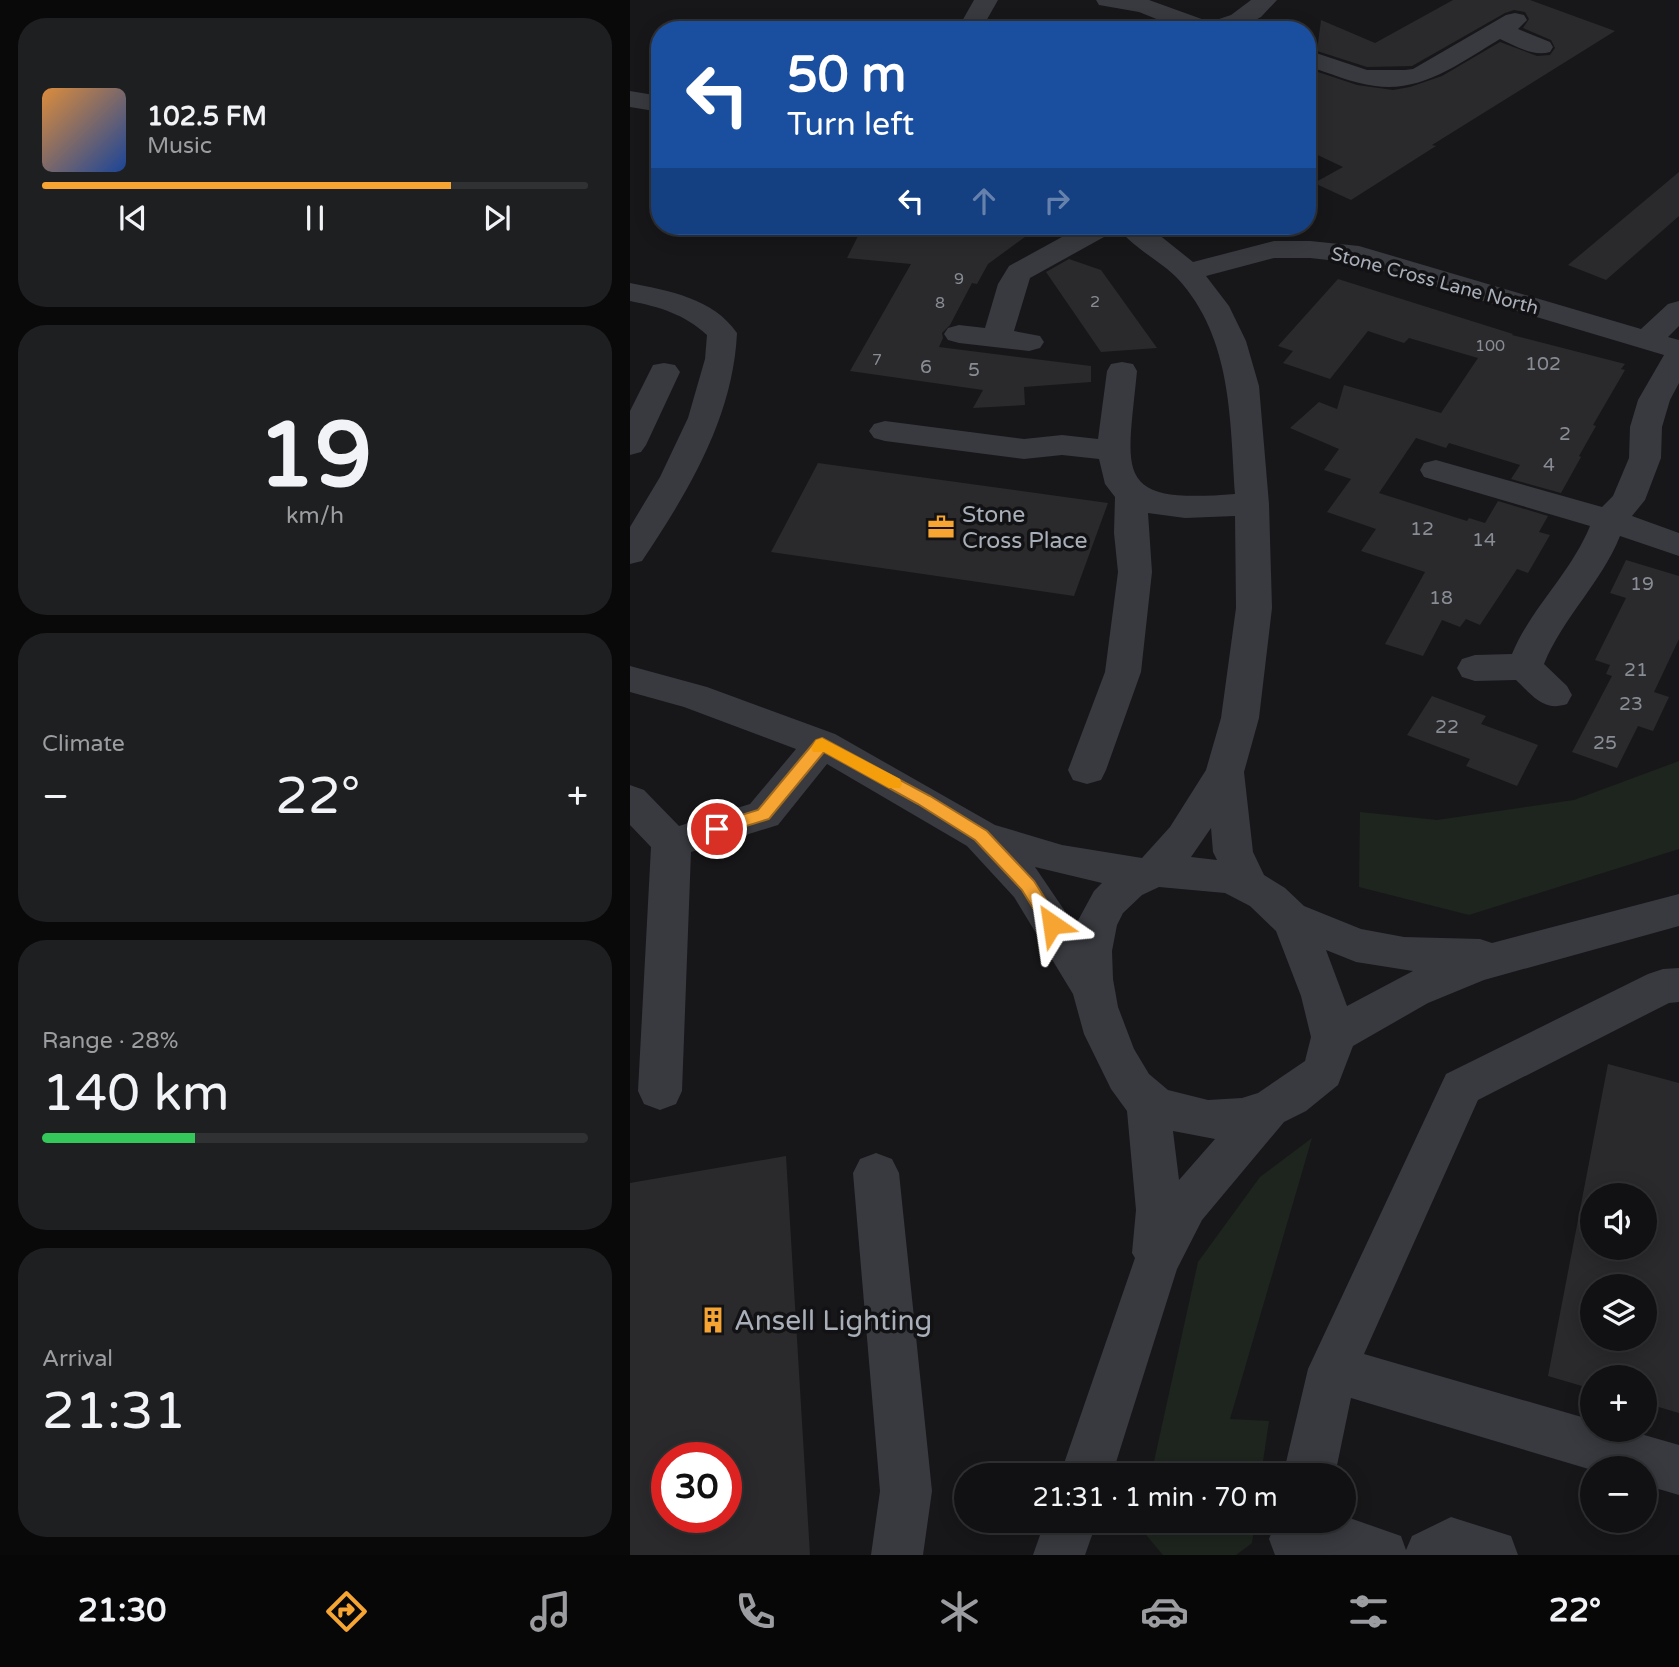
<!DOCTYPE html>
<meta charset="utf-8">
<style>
body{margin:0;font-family:"Varela Round",sans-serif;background:#1e1f21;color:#f1f3f6;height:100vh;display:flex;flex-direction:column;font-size:26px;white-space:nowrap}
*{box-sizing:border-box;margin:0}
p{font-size:23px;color:#9c9da0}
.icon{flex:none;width:38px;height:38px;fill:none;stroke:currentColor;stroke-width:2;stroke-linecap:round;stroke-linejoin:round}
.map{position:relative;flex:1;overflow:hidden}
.drawer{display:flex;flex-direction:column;gap:18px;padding:18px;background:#09090a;width:630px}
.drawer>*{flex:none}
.guide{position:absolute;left:21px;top:21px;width:665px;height:214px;border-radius:28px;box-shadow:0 4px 18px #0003,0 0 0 2px #303133;background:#1a4fa0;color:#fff;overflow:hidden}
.fabs{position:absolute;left:950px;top:1183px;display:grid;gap:14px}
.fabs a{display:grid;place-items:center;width:77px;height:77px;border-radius:50%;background:#111113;box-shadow:0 4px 18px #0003,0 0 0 2px #303133;font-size:35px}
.speed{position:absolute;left:21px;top:1442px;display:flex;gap:14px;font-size:35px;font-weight:700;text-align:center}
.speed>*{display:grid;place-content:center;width:91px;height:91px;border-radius:50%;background:#111113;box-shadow:0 4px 18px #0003,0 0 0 2px #303133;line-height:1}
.speed .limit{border:10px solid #d22;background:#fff;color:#111}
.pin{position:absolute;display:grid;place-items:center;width:60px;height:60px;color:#fff;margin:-30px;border:4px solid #fff;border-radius:50%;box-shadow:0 2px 7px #0007}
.me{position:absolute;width:77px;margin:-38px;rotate:328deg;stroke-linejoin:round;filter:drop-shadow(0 0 5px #0008)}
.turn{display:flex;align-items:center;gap:24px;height:147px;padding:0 21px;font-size:32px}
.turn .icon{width:91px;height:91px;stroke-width:2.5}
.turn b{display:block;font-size:49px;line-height:60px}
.lanes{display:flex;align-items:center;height:66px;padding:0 21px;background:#0003;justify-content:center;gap:35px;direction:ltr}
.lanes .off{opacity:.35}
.big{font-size:52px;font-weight:600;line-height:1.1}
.drawer .tile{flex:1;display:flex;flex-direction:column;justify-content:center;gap:10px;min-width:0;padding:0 24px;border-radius:28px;background:#1e1f21}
.drawer .dial{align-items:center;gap:0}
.dial b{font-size:91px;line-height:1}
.song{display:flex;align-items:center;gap:21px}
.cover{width:84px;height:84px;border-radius:10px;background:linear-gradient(135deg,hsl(30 70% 55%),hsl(220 70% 35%))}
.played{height:7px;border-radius:4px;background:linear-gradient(90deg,#f6a533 75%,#303133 75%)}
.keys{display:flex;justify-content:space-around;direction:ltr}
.heat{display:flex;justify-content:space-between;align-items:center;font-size:38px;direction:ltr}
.charge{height:10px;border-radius:5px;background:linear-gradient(90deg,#34c759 28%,#303133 0)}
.trip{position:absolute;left:324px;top:1463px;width:402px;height:70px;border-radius:35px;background:#111113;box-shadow:0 4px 18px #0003,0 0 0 2px #303133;font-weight:600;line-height:70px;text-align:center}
.dock{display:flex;height:112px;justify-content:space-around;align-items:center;background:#070708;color:#9c9da0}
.dock .icon{width:49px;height:49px}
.dock .on{color:#f6a533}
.dock b{font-size:32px;color:#f1f3f6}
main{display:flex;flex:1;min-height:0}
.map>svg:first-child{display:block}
.green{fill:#1d251e}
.building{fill:#2a2a2d;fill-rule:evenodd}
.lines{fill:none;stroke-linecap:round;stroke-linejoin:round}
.minor{fill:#383a3f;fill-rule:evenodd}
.route{fill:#f6a533;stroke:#a06b21;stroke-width:2}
.slow{fill:#f59e0b}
.labels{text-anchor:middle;stroke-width:7;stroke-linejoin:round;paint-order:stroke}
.far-number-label{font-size:16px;fill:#888d95}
.far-street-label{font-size:19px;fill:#a9afb9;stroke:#121214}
.number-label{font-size:19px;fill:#888d95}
.poi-label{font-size:23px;fill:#a9afb9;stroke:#121214;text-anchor:start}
.near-poi-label{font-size:28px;fill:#a9afb9;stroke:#121214;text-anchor:start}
</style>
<main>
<section class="drawer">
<div class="tile">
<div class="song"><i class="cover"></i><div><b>102.5 FM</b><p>Music</p></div></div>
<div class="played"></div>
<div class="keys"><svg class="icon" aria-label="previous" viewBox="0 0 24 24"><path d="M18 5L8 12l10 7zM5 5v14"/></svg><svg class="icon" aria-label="pause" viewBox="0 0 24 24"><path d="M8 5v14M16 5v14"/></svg><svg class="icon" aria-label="next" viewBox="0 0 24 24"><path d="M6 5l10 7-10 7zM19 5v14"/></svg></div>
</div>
<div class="tile dial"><b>19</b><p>km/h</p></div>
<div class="tile"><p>Climate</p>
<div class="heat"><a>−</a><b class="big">22°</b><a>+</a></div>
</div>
<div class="tile"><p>Range · 28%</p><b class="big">140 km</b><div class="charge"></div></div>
<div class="tile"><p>Arrival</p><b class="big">21:31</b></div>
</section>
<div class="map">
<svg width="1049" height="1555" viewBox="0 0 1049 1555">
<rect width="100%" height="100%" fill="#171719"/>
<g class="green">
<polygon points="1049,761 1049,849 839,915 729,887 730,812 807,820 944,800"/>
<polygon points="682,1138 600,1419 639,1421 631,1475 521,1475 568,1262 630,1177"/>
<polygon points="513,1521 625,1521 622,1543 606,1555 533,1555 512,1530"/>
</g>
<g class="building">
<polygon points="823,0 900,0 985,31 802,145 806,146 721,200 684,183 713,167 677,150 677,85 683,82 685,71 727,85 763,90 780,87 812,76 870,42 907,56 920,55 925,48 921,40 893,28 899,19 895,12 884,10 875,13 782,66 737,67 687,51 691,20 745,43"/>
<polygon points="1049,172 1049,216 976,280 938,265"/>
<polygon points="233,226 410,226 358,264 347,284 342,283 320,325 312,333 313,338 309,347 461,366 461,382 394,387 395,405 343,408 353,390 220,371 281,264 217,258"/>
<polygon points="439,259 471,270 527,348 471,352 416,272"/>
<polygon points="708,279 883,334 882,335 995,364 991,369 995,370 963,425 966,426 949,456 951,457 931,493 881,479 890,465 819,443 816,448 786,438 749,493 837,521 839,518 855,523 868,501 918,516 909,532 920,535 898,573 887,569 850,625 836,619 830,627 812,620 793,656 755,644 795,572 731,551 746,529 697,512 721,479 694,470 709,449 660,428 689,402 707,409 714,385 811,413 848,358 779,338 774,343 738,331 700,379 653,363 663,351 648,346"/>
<polygon points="188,463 478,503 444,596 141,552"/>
<polygon points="996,560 1049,576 1049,639 1024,692 1039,697 1023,731 1008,726 987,768 942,752 982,676 976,674 980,665 965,660 996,598 980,593"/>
<polygon points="802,696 856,716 851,724 908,745 887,786 836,766 840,759 777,735"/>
<path d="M978,1064L1049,1083V1413L1015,1403V1377H962V1389L918,1376ZM962,1195H1015V1248H962ZM962,1286H1015V1339H962Z"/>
<path d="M156,1156L180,1555H0V1183ZM37,1458H96V1517H37Z"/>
</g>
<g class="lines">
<g class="minor">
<polygon points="344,0 368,0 351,30 327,30"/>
<polygon points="466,0 519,0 580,22 601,15 621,0 647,0 631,17 607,30 554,30 509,12 469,5"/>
<path d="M885,13L894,15L897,20L888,29L920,42L923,47L920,52C903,57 886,46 870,39C831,62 792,93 745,86C721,83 700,73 677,66V50L737,70H775L783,69L876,15Z"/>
<polygon points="0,91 30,96 30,112 0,107"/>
<path d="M452,226H518L563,262L644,241H680L729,246L1011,329L1038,304L1049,301V326L1038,337L1049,340V383L1040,400L1032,427L1031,458L1015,500L1002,516L1049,533V556L990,536C972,582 933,617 914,664L937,686L942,695L937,704C913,712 903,696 886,680L845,681L832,677L827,668L832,659L845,655L882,654C901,608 941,573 960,526L794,477L790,470L794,463L806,460L972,507L983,496L999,458L1000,427L1008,400L1034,355L726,263L680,258H644L576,276L599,306L616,341L629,386L639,504L642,608L629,718L614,772L623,852L634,875L655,888L674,906L731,929L774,937L850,939L862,943L1049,894V926L854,980L798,1003L723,1046L708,1085L676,1111L654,1122L572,1220L547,1269L482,1475H430L505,1258L502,1253L506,1210L497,1111L481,1089L454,1034L443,994L384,897L337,846L197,764L148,825L61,852L52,1091L46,1104L30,1110L14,1104L8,1091L21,847L0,825V785L14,790L49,826L120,804L166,749L54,707L0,692V666L77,687L205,734L365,825L432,845L512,858L540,827L576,770L591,718L606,608L605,516L555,518L518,513L522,572L511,672L476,770L471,780L457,784L443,780L438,770L475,672L488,572L484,533L485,497L475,484L469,459L432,455L394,459L255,441L244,438L239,431L244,424L255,421L394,439L432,435L468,439L477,371L481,364L492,362L503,364L507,371C497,475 482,504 605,494C600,419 602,338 548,279C530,260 502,248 487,226L483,232L400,278L384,331L410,336L414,342L410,348L399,351L329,343L318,340L314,334L318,328L329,325L355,328L368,284L379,266ZM581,828L583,852L587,860L561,857ZM405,867L472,883L464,891L445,926ZM529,887L595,893L620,906L646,931L671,996L681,1037L675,1061L628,1093L612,1098L578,1100L538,1090L519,1074L504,1049L488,1007L483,979L482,951L487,925L493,913L512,895ZM696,950L726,962L783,971L717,1006ZM543,1131L585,1139L549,1180Z"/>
<path d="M0,283C39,291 83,298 107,333C103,418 58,492 12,561L0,564V527L30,477L58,418L75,359L77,335C54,314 30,307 0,301Z"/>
<polygon points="34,363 45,365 50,372 16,445 11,452 0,455 0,411 23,365"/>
<polygon points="1049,968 1049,1002 1039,1003 848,1100 734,1354 962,1420 962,1430 997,1430 1049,1445 1049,1495 1015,1485 1015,1468 962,1470 721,1398 705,1475 653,1475 678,1369 816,1074 1018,974 1033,969"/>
<polygon points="246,1153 262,1159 269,1173 302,1491 293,1555 241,1555 250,1491 223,1173 230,1159"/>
<polygon points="714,1516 771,1536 776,1550 782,1536 821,1517 881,1536 888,1555 645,1555 639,1539 646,1521 714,1521"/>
<polygon points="415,1521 467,1521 455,1555 403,1555"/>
</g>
</g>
<polygon class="route" points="192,738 300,796 357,831 404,881 431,924 428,929 416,929 392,890 345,840 288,804 194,752 139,819 87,835 82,833 79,829 82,824 128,810 186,740"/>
<polygon class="slow" points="192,738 270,779 272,784 270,788 259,788 194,752 183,752 181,748 186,740"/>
<defs>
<g id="office-bare" transform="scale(2.1)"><path d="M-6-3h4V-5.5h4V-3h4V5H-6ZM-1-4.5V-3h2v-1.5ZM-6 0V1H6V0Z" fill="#f6a533" stroke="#121214" stroke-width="2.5" paint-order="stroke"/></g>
<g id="building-bare" transform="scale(2.1)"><path d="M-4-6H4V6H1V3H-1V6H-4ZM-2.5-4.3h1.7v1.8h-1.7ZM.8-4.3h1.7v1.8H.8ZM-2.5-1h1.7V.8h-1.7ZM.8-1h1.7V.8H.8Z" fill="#f6a533" stroke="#121214" stroke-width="2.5" paint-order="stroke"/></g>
</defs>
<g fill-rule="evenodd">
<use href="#office-bare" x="311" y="527"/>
<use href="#building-bare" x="83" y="1320"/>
</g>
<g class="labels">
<g class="far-number-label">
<text x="329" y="284">9</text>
<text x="465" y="307">2</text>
<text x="310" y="308">8</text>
<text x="860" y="351">100</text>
<text x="247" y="365">7</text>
</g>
<g class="far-street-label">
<text transform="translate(805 280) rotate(15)" y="7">Stone Cross Lane North</text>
</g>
<g class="number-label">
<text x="913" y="370">102</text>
<text x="296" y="373">6</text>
<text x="344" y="376">5</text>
<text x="935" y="440">2</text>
<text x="919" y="471">4</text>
<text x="792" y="535">12</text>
<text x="854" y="546">14</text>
<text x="1012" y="590">19</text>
<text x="811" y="604">18</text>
<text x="1006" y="676">21</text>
<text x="1001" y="710">23</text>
<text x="817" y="733">22</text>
<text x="975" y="749">25</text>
</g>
<g class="poi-label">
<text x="332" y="522">Stone<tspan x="332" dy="26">Cross Place</tspan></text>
</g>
<g class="near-poi-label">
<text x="104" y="1330">Ansell Lighting</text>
</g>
</g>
</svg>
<div class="fabs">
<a><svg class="icon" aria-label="sound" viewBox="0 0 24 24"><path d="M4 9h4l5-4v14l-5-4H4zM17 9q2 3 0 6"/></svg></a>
<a><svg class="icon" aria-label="layers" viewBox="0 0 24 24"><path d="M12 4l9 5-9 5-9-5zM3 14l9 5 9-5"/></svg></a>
<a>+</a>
<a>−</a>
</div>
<div class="speed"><div class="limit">30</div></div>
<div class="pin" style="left:87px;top:829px;background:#d93025"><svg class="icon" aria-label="arrive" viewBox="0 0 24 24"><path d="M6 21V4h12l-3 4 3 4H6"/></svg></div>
<svg class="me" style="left:422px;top:924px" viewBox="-20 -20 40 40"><path d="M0-17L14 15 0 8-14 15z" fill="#f6a533" stroke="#fff" stroke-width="4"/></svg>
<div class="trip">21:31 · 1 min · 70 m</div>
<div class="guide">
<div class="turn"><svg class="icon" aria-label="left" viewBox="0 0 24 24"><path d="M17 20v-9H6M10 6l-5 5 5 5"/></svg><div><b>50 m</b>Turn left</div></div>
<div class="lanes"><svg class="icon" aria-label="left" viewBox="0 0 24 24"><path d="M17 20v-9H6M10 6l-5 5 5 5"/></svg><svg class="icon off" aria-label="ahead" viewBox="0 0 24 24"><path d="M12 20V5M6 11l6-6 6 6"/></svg><svg class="icon off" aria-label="right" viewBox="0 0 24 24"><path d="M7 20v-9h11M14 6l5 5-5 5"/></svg></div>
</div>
</div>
</main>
<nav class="dock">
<b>21:30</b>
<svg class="icon on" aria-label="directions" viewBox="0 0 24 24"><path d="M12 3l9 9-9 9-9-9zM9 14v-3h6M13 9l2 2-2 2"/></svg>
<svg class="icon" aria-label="music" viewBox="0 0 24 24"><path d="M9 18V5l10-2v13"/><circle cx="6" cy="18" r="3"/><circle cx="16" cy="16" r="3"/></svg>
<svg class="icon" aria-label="phone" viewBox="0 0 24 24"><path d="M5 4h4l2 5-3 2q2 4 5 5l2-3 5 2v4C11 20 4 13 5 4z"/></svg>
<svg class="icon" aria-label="climate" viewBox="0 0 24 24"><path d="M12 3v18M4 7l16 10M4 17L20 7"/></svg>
<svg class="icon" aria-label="car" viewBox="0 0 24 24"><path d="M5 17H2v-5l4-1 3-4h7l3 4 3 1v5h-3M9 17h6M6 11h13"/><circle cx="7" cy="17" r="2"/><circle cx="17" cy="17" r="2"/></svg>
<svg class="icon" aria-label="filters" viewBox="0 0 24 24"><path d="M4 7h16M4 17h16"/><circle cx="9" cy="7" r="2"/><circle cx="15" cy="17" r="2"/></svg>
<b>22°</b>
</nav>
